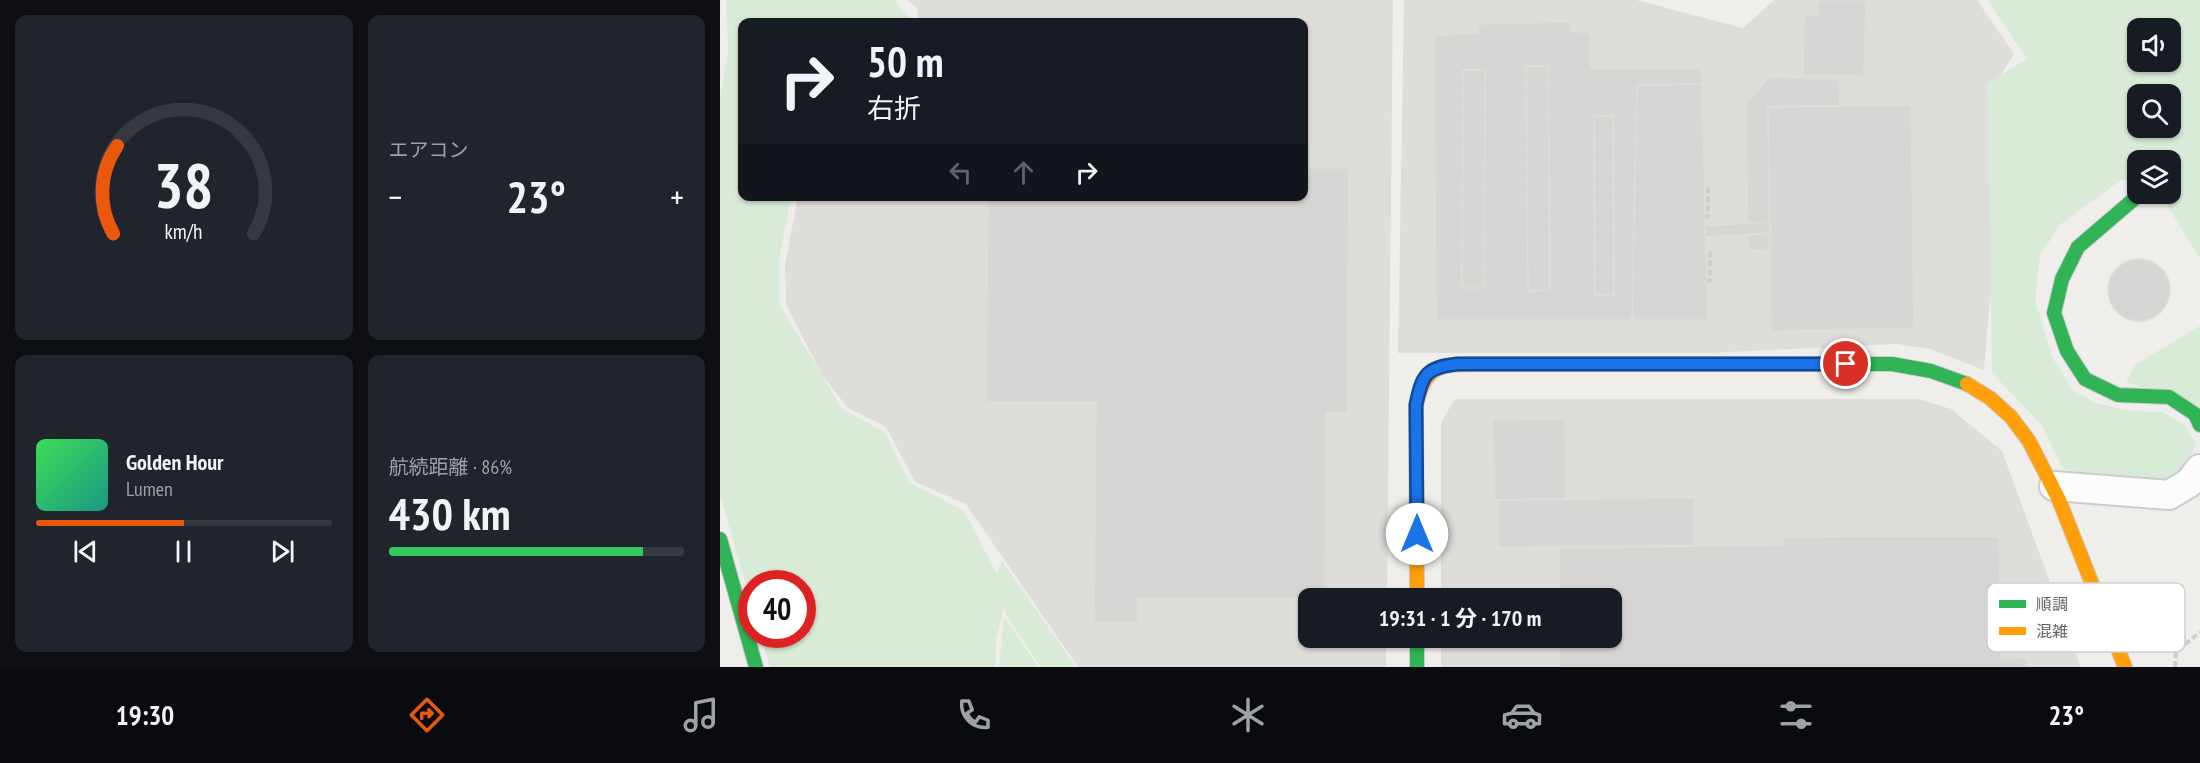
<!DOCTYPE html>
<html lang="ja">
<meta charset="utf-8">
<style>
body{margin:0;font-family:"PT Sans Narrow","Noto Sans JP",sans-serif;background:#20242c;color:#f1f3f6;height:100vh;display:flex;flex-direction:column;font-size:22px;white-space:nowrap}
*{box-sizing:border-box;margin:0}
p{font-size:20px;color:#9ea1a6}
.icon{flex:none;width:33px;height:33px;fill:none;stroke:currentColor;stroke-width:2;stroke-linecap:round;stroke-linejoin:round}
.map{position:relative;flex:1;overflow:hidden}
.panel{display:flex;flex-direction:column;gap:15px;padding:15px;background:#0d0f14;width:720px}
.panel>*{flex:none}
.top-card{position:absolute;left:18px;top:18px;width:570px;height:183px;border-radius:12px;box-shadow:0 2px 4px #0004;background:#171b24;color:#f1f3f6;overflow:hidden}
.controls{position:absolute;left:1407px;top:18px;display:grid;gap:12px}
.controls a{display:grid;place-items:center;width:54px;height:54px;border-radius:12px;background:#171b24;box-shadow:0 2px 4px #0004;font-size:30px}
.speed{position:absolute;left:18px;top:570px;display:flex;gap:12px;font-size:30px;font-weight:700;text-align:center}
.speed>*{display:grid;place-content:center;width:78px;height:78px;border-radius:50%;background:#171b24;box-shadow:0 2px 4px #0004;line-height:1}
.speed .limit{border:9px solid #d22;background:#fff;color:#111}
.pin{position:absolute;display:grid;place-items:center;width:51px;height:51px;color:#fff;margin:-26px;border:3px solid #fff;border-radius:50%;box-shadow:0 2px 6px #0007}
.me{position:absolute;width:66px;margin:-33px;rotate:0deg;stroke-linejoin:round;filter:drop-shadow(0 0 4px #0008)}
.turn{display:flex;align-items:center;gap:21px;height:126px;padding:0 30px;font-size:27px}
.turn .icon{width:78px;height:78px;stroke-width:2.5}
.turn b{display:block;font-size:42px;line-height:51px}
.lanes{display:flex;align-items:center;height:57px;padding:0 30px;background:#0003;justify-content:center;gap:30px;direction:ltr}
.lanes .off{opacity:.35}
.big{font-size:45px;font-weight:700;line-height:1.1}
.panel .card{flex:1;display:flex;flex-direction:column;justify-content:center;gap:9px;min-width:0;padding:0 21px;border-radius:12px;background:#20242c}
.panel .dial{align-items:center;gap:0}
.dial svg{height:156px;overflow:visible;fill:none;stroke:#363941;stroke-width:7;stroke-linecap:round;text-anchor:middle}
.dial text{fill:#f1f3f6;stroke:none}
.song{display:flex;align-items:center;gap:18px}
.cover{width:72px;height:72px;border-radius:9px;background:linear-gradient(135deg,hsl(130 70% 55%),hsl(170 70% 35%))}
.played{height:6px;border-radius:3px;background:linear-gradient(90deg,#ea580c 50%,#363941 50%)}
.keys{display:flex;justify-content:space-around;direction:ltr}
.heat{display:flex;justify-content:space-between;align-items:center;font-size:33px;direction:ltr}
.charge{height:9px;border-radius:4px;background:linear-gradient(90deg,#34c759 86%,#363941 0)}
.panel .tiles{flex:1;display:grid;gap:15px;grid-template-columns:repeat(2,1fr)}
.trip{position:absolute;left:578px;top:588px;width:324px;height:60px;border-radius:12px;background:#171b24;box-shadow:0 2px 4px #0004;font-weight:700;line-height:60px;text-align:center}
.tab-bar{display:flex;height:96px;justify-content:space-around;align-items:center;background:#090b0e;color:#9ea1a6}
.tab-bar .icon{width:42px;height:42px}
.tab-bar .current{color:#ea580c}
.tab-bar b{font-size:27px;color:#f1f3f6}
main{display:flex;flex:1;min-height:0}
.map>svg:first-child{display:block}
.industrial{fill:#dfddda}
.green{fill:#d8ebd6;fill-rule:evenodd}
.building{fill:#d6d5d3;stroke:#deddd9;stroke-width:1.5}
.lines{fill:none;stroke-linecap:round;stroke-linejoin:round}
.street-casing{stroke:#cbcccc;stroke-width:32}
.fast-casing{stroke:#cacacb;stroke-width:16}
.slow-casing{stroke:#cacacb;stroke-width:16}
.path{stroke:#cacfcc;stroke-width:4;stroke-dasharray:6 3;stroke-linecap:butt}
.street{stroke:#fdfcfc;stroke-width:28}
.fast{stroke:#30b455;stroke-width:14}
.slow{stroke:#ff9f0a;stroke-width:14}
.route-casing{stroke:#114b97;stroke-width:15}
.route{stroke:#1a73e8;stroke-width:10}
.key{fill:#fff;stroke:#cfd0d2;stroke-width:1.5}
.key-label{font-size:16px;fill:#5f6368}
</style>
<main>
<section class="panel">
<div class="tiles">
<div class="card dial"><svg viewBox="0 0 100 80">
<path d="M14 69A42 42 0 1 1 86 69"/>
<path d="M14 69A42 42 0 0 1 16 24" stroke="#ea580c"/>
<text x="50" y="56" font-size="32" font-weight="700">38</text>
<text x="50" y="72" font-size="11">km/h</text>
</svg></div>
<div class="card"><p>エアコン</p>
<div class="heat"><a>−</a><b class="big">23°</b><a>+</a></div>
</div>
<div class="card">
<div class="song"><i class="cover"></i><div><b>Golden Hour</b><p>Lumen</p></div></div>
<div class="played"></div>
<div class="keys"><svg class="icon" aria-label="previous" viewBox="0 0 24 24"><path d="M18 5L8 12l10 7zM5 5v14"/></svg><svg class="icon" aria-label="pause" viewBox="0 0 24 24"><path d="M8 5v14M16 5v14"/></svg><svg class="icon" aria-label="next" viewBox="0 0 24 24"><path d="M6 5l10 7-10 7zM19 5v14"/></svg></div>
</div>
<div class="card"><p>航続距離 · 86%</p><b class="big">430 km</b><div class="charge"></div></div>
</div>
</section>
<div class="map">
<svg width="1480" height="667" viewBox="0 0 1480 667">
<rect width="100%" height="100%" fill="#efeeea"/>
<g class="industrial">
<polygon points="187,0 673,0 667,598 588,598 588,638 666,638 666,667 358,667 246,504 195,482 166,427 128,408 102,375 66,304 65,264 78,197 584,196 584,22 199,22 197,8"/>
<polygon points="684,0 916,0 1023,28 1054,0 1257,0 1294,54 1276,82 1272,275 1264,370 1210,349 1177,344 989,353 678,353"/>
<polygon points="735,399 1198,399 1231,409 1282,451 1361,667 721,667 721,638 891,638 891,598 721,598 721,422"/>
</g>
<g class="green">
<polygon points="6,0 174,0 192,22 22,22 22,196 71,197 59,260 59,304 123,410 165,432 189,482 244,511 277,574 282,561 356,667 321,667 286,614 284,607 276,640 275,667 50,667 40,635 82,634 82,584 32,584 31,603 0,494 0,98 8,53"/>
<path d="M1267,0H1480V258L1440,194H1450V160H1418L1417,180H1401L1341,224L1320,255L1315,299L1332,357L1353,390L1375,403L1410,411L1442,412L1464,424L1476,443L1465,471L1443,485L1348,479L1321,424L1272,373L1267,83L1307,59ZM1418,28H1450V62H1418ZM1418,94H1450V128H1418Z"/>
<polygon points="1480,326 1480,406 1406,382 1415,365"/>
<polygon points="284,617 318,667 279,667"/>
</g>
<g class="building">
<polygon points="1098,0 1146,0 1144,76 1083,75 1084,15 1097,15"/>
<polygon points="850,22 851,31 870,33 871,69 982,68 988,320 716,320 714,36 758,33 758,24"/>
<polygon points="806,66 828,66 830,290 808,291"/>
<polygon points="743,70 765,70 764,288 742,288"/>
<polygon points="1050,77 1119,79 1120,106 1048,107 1050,251 1028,249 1026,103"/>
<polygon points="982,84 988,320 912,320 917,85"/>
<polygon points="1191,105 1194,328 1051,331 1048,107"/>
<polygon points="874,116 893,116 894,295 875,295"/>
<polygon points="584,168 629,168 627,413 606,413 605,598 418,598 418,622 374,622 376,402 266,402 268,196 584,196"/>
<polygon points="1050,222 1050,233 985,237 985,226"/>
<circle cx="1419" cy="290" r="31"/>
<polygon points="845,419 846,499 774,500 773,420"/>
<polygon points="975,498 975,545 778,547 778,500"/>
<polygon points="1279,536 1281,659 1307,658 1307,667 839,667 839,638 891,638 891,598 839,598 839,548 1063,545 1063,537"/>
</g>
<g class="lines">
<g class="street-casing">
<polyline id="street" points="1334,486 1449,495 1469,483 1480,469"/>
</g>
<g class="fast-casing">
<g id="fast">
<polyline points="1414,199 1358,247 1342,279 1334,313 1347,351 1365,379 1398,395 1449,397 1475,414 1480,425"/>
<polyline points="748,364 1172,364 1211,371 1247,384"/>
<polyline points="0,539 36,667"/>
<polyline points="697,638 697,667"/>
</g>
</g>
<g class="slow-casing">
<g id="slow">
<polyline points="1247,384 1270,398 1291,417 1309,441 1339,500 1405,667"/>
<path d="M697,598L696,405C704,372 714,364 748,364"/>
</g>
</g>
<g class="path">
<polyline points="985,216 988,217 988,187"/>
<polyline points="987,280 990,281 990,249"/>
<polyline points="1455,667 1456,652 1480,632"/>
</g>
<use href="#street" class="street"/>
<use href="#fast" class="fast"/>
<use href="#slow" class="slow"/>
</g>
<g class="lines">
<g class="route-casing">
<path id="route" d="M697,534L696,405C702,375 706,367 738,364H1126"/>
</g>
<use href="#route" class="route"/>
</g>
<rect x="1267" y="583" width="198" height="69" rx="9" class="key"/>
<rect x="1279" y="600" width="27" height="8" fill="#30b455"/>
<rect x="1279" y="627" width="27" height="8" fill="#ff9f0a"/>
<g class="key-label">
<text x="1316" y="610">順調</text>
<text x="1316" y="637">混雑</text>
</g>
</svg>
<div class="controls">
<a><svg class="icon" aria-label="sound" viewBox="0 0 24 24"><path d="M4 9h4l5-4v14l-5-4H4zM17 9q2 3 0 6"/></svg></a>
<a><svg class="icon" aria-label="search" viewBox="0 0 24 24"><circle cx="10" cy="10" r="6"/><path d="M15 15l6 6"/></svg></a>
<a><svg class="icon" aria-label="layers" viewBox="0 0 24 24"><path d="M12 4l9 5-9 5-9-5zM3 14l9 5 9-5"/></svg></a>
</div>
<div class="speed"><div class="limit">40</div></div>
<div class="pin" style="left:1126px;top:364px;background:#d93025"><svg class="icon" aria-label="arrive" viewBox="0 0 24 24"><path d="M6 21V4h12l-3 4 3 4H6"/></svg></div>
<svg class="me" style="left:697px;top:534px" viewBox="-20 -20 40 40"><circle r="19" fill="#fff"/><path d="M0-13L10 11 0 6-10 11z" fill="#1a73e8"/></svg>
<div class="trip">19:31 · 1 分 · 170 m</div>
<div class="top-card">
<div class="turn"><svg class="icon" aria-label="right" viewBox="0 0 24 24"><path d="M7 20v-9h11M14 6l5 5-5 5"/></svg><div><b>50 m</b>右折</div></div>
<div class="lanes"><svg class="icon off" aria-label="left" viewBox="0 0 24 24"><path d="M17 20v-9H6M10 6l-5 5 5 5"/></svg><svg class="icon off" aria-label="ahead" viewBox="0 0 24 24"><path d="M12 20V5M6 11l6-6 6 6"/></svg><svg class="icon" aria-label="right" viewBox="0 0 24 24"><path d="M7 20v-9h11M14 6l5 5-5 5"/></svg></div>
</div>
</div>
</main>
<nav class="tab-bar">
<b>19:30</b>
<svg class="icon current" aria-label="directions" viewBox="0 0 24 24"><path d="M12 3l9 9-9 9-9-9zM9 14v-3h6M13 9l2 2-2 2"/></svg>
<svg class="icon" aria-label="music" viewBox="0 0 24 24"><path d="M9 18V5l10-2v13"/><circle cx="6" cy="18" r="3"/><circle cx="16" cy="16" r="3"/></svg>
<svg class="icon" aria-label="phone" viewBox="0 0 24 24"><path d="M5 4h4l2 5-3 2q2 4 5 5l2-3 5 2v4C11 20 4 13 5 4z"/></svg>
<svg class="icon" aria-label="climate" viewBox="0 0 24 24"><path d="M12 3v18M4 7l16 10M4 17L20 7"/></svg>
<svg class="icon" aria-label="car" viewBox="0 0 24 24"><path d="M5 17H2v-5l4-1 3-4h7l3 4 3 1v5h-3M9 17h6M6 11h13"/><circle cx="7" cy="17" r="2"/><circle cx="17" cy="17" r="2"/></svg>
<svg class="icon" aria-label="filters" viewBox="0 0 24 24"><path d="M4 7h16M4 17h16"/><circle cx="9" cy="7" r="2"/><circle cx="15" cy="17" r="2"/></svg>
<b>23°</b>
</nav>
